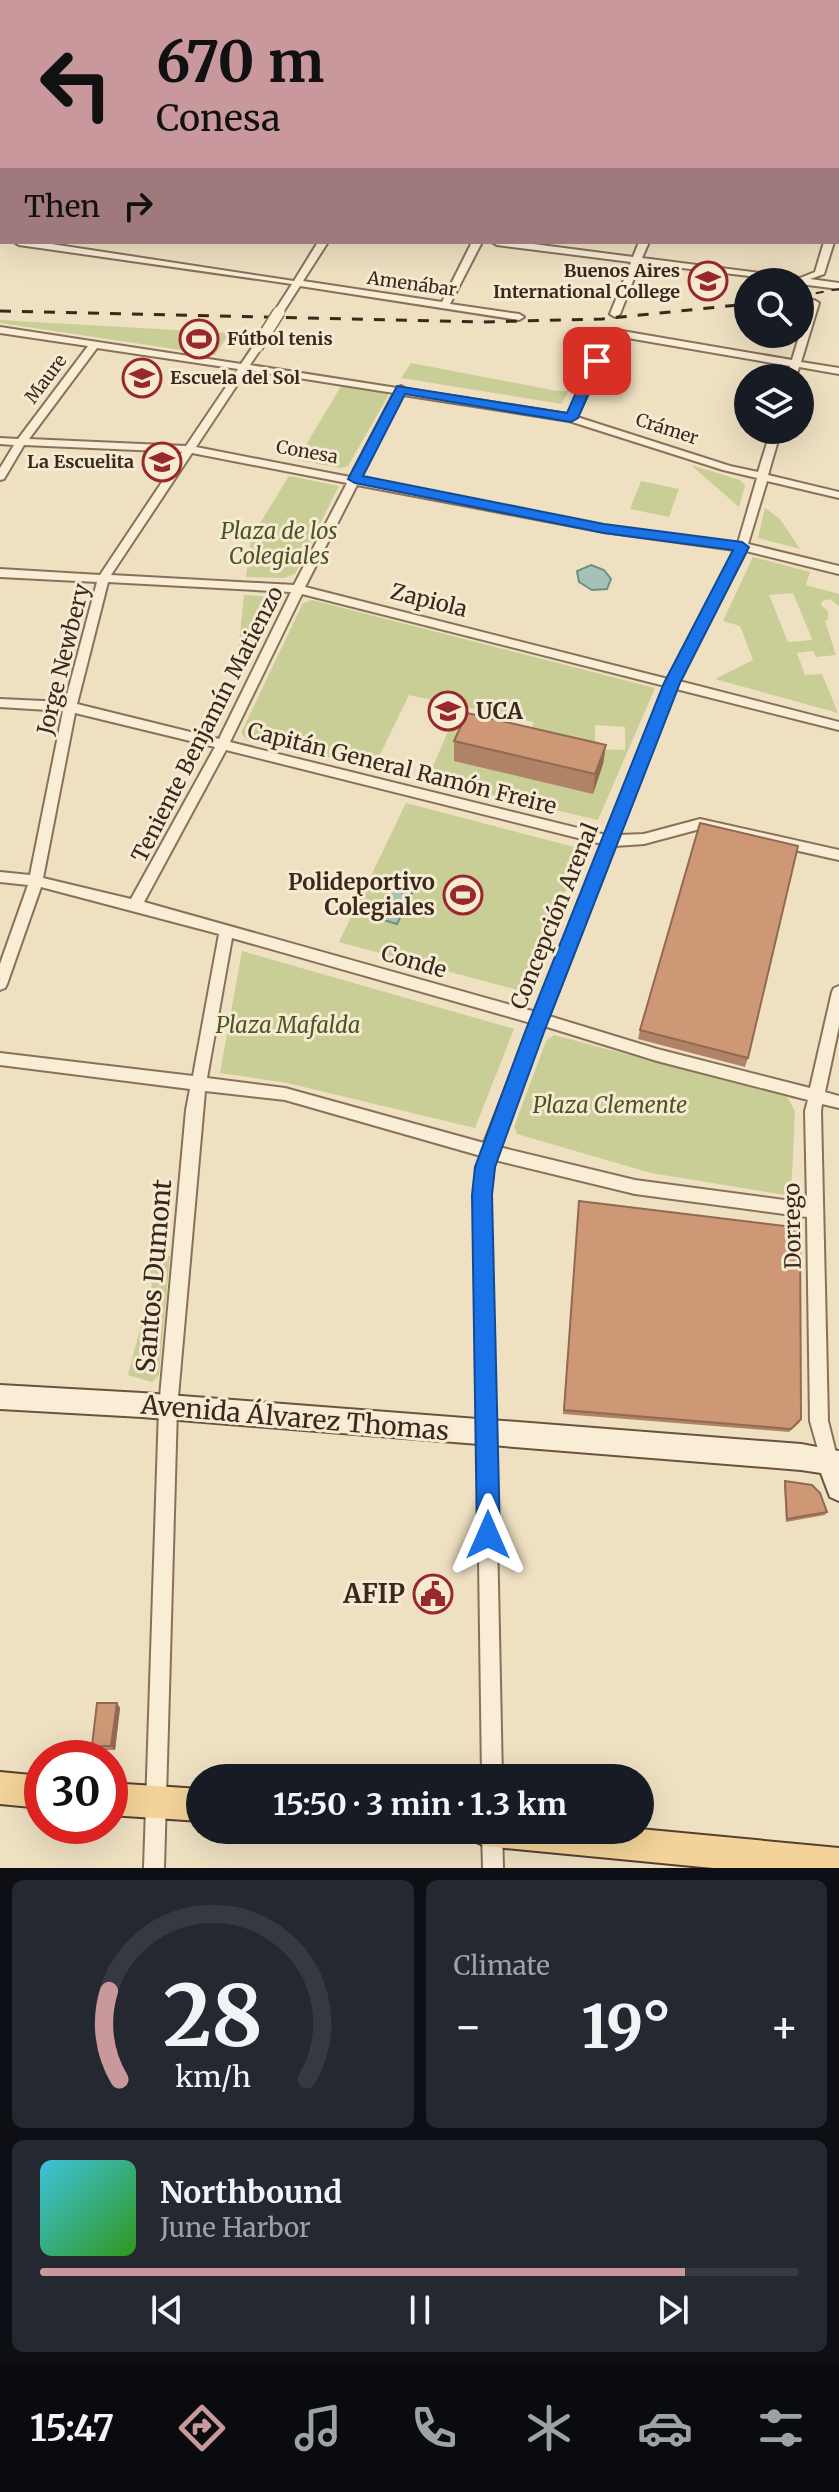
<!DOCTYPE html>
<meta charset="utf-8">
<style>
body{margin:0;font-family:Merriweather,serif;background:#242831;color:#f1f3f6;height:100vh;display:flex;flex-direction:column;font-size:30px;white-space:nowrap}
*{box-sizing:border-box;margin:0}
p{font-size:26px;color:#9ea1a6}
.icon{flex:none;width:44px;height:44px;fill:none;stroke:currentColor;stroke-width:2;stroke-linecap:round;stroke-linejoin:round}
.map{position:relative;height:1868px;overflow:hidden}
.drawer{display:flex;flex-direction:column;gap:12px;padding:12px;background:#0d0f14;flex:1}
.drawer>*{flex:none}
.hud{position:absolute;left:0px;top:0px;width:840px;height:244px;box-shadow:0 8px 32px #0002;background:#c9989c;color:#111;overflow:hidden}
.fabs{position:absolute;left:734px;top:268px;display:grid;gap:16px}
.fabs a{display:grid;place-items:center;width:80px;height:80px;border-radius:50%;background:#171b24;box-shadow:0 8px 32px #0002;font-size:40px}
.speed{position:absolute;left:24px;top:1740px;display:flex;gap:16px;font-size:40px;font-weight:700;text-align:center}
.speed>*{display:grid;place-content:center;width:104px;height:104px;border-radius:50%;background:#171b24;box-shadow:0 8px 32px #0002;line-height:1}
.speed .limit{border:12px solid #d22;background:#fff;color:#111}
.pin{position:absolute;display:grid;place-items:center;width:68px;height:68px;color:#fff;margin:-34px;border-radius:16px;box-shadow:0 4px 12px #0006}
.me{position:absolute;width:88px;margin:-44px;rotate:0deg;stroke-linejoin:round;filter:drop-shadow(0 0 6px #0008)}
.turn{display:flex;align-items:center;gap:28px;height:168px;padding:0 24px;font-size:36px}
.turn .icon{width:104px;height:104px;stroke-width:2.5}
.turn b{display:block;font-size:56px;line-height:68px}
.then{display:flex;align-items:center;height:76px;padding:0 24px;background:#0003;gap:16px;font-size:30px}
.big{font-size:60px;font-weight:700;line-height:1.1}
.drawer .widget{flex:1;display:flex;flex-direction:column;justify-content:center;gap:12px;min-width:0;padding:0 28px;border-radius:12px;background:#242831}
.drawer .dial{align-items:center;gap:0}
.dial svg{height:208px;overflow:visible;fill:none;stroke:#363941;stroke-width:7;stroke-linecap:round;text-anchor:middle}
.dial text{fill:#f1f3f6;stroke:none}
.song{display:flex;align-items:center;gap:24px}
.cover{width:96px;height:96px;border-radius:12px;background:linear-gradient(135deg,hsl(190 70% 55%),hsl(110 70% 35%))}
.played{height:8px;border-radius:4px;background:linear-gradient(90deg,#c9989c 85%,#363941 85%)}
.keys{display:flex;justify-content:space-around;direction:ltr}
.heat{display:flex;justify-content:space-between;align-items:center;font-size:44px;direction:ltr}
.drawer .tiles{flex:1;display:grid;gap:12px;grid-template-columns:1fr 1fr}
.widget:last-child{grid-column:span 2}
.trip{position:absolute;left:186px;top:1764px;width:468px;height:80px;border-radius:40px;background:#171b24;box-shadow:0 8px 32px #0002;font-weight:700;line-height:80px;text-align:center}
.menu{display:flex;height:128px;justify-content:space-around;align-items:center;background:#090b0e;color:#9ea1a6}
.menu .icon{width:56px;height:56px}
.menu .active{color:#c9989c}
.menu b{font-size:36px;color:#f1f3f6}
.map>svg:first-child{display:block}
.green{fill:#c9cd96;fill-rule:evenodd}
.water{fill:#a5c1b8;stroke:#6b9085;stroke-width:2}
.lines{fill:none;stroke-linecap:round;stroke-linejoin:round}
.minor-casing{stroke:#897159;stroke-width:4}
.tertiary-casing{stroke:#897159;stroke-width:4}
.secondary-casing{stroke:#6b523c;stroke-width:4}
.primary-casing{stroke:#573f2d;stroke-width:4}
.minor{fill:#f9edd6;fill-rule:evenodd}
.tertiary{fill:#f9edd6;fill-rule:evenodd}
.secondary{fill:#f9edd6;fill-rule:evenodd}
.primary{fill:#f3d399;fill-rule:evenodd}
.rail-far1{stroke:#39291d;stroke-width:2;stroke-dasharray:8 8;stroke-linecap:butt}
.rail{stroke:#39291d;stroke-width:3;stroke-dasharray:11 11;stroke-linecap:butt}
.minor-bridge-casing{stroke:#897159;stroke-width:14;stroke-linecap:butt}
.minor-bridge{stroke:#f9edd6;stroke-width:11}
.wall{fill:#b18366}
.shaded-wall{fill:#906a53}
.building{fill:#ce9877;stroke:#906a53;stroke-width:2}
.route{fill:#1a73e8;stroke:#114b97;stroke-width:2}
.labels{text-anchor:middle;stroke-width:6;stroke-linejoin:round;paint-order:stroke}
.far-poi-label{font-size:18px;font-weight:bold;fill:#39291d;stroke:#f6ead2;text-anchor:end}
.far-street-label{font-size:18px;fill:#39291d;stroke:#f6ead2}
.park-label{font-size:22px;font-style:italic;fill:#4b5524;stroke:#f6ead2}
.street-label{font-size:22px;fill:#39291d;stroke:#f6ead2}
.poi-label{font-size:22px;font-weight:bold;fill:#39291d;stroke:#f6ead2;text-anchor:start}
.near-street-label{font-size:26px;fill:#39291d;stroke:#f6ead2}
.near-poi-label{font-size:26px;font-weight:bold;fill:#39291d;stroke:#f6ead2;text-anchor:end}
</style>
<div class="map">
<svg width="839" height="1868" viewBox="0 0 839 1868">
<rect width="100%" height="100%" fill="#efe0c2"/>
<g class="green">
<polygon points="0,320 229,333 215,355 0,323"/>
<polygon points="411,363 557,391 568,391 562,404 401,378"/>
<polygon points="343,383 387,391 388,396 348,466 341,468 297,460"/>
<polygon points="691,465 740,480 745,485 739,507"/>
<polygon points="289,476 339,486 295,574 284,578 246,577 251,538"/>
<polygon points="641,481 679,489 669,517 630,509"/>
<polygon points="765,508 780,519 800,549 758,538"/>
<path d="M753,557L810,572L806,585L839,594V606L830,599L822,601L821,605L828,611V619L825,621L836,655L816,657L813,651L797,653L805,675L822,674L838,713L715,679L753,660L740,626L723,621ZM793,593L812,639V640L788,642L769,595Z"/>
<polygon points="244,595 274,597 276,602 235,682"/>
<path d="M312,600L655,688L598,820L427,780L452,722L528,739L534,722L409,695L374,767L246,739L241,733L303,603ZM595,725L625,727V750L595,749Z"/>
<polygon points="406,803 582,849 525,992 339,942"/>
<polygon points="242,951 514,1029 475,1128 287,1083 220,1073"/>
<polygon points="554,1035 787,1097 795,1111 791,1196 651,1173 517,1134 514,1127 546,1041"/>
<polygon points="148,1254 170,1256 159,1375 152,1382 128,1375 152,1284"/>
</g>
<g class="water">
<polygon points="591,565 604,570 611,579 607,589 592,590 579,582 577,571"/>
<polygon points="393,885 413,891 397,924 377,918"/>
</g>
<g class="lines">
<g class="minor-casing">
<g id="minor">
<polygon points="111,0 147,0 150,2 114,2"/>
<polygon points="238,0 246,0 236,2"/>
<polygon points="372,0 380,0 370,2"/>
<rect x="838" y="74" width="1" height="4"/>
<rect x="0" y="112" width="2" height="4"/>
<rect x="0" y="171" width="2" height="6"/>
<polygon points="2,202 2,211 0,212 0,203"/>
<polygon points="839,209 839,217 838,218 838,210"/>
<rect x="838" y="225" width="1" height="6"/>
<rect x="0" y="236" width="2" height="6"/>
<polygon points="14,242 38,242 294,281 318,242 328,242 303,281 442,302 472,242 482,242 450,304 519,314 524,317 519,320 300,286 282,314 279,315 274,312 292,284 19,245"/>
<polygon points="492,242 518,242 633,257 639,242 649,242 642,258 800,278 815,272 824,242 834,242 824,274 810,279 839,283 839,289 800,284 800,282 640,263 620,314 615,317 610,314 631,262 497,245"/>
<path d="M814,300L819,303L801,362L839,368V374L799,367L796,378H786L790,366L622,337L613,338L577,417L730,466L758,472L771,430H781L768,475L839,492V498L767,481L748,544L839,566V574L746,551L679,681L839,722V730L676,689L619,835L644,834L700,819L839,850V860L700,829L644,844L615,846L549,1016L657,1049L810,1088L832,992L834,988L839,986V1026L825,1092L839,1096V1108L822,1104L821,1111L828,1421L838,1461L835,1467L829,1470L823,1467L810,1421L807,1217L635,1194L495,1160L490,1195L502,1778H482L474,1195L481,1156L285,1100L205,1091L177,1408L164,1868H144L159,1408L186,1110L190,1089L0,1065V1053L193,1076L219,934L41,887L7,984L5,988L0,990V964L28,885L0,882V872L30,875L63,711L0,707V699L65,702L97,582L0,577V569L100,575L182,452L24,445L4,479L0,480V468L14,445L0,444V438L18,439L88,346L0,333V327L241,364L254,345L257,344L262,347L250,365L397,388L401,386L406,389L568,414L606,333L622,331L792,360L809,303ZM97,348L238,369L186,446L29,439ZM247,370L394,393L350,477L196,447ZM403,395L569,421L723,470L757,478L738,543L604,526L360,479ZM192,453L347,483L294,585L111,575ZM357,485L604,532L735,550L668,679L305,587ZM108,582L291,592L219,739L77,704ZM302,594L665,686L606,835L230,742ZM75,713L215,747L131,899L43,878ZM226,750L602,844L536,1012L144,902ZM232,938L531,1023L484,1143L285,1088L207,1078ZM544,1026L657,1061L808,1100L805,1111L807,1203L635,1180L499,1147Z"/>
<polygon points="482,1830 502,1830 503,1868 483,1868"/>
</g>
</g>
<g class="tertiary-casing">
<rect id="tertiary" x="838" y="130" width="1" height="6"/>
</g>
<g class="secondary-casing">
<g id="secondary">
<polygon points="0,12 2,12 0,19"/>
<rect x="0" y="53" width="2" height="6"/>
<rect x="838" y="121" width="1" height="8"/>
<polygon points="0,1385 142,1393 801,1444 839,1451 839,1501 830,1497 821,1473 801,1470 142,1417 0,1409"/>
</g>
</g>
<g class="primary-casing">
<g id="primary">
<polygon points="0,1772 42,1776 42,1808 0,1804"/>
<polygon points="110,1783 200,1789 200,1821 110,1815"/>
<polygon points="640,1829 839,1848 839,1868 713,1868 485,1846 474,1841 469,1830"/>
</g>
</g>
<use href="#minor" class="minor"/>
<use href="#tertiary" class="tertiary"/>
<use href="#secondary" class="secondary"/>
<use href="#primary" class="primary"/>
<g class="rail-far1">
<polyline points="800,296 839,289"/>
<polyline points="731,306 748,304"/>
</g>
<polyline class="rail" points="0,311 483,322 602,319 748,304"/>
<g class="minor-bridge-casing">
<polyline id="minor-bridge" points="257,347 279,312"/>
</g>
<use href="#minor-bridge" class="minor-bridge"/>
</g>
<g class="wall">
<polygon points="0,72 2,73 2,86 0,86"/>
<polygon points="454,741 606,745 603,764 593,794 454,761"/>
<polygon points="640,1030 748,1058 745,1067 638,1039"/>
<polygon points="579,1205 801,1419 799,1423 789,1432 563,1414"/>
<polygon points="785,1481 827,1512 825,1515 786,1522 784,1484"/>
<polygon points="117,1703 120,1708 115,1750 95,1750 92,1746"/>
</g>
<g class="shaded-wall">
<polygon points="606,745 603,764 593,794 595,774"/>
<polygon points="117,1703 120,1708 115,1750 111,1746"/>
</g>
<g class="building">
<polygon points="251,0 260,0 270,2 250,2"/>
<polygon points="467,713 606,745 595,774 454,741"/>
<polygon points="700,823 798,846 748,1058 640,1030"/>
<polygon points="579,1201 800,1228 801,1419 791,1429 564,1410"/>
<polygon points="785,1481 812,1485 820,1493 827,1512 787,1519"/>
<polygon points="97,1703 117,1703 111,1746 92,1746"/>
</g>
<polygon class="route" points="597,357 603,361 578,418 571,422 405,394 363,476 604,524 742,542 749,547 680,683 544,1032 495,1167 492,1195 500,1535 497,1544 488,1547 480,1544 477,1535 472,1195 475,1167 525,1032 664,683 733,550 604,533 355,483 348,479 397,386 567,413 590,361"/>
<defs>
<g id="school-ring" transform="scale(2)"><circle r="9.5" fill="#f6ead2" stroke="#99282d" stroke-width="1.5"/><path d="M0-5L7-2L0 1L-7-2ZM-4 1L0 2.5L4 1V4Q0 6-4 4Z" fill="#99282d"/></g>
<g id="stadium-ring" transform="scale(2)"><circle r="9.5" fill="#f6ead2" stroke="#99282d" stroke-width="1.5"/><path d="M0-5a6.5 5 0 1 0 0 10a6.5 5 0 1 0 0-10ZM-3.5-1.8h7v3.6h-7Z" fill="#99282d"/></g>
<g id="university-ring" transform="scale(2)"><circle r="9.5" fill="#f6ead2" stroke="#99282d" stroke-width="1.5"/><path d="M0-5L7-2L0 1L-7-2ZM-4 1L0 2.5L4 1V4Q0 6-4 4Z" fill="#99282d"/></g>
<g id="civic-ring" transform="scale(2)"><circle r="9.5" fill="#f6ead2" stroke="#99282d" stroke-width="1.5"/><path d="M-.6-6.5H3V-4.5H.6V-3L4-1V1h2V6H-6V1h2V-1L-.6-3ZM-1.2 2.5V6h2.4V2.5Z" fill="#99282d"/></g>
</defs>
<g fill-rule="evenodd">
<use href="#school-ring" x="708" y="281"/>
<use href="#stadium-ring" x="199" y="339"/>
<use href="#school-ring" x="142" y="378"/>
<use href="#school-ring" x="162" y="462"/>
<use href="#university-ring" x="448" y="711"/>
<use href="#stadium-ring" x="463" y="895"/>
<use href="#civic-ring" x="433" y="1594"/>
</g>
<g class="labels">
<g class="far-poi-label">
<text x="680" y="277">Buenos Aires<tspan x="680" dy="21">International College</tspan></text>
<text x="227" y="345" text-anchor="start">Fútbol tenis</text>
<text x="170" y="384" text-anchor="start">Escuela del Sol</text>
<text x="134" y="468">La Escuelita</text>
</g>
<g class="far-street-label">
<text transform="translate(412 284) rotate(8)" y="6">Amenábar</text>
<text transform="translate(46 379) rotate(-53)" y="6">Maure</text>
<text transform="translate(667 429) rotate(18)" y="6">Crámer</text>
<text transform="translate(307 452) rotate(10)" y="6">Conesa</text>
</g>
<g class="park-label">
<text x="279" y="539">Plaza de los<tspan x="279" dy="25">Colegiales</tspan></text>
<text x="288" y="1033">Plaza Mafalda</text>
<text x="610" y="1113">Plaza Clemente</text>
</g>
<g class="street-label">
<text transform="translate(429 600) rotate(14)" y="8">Zapiola</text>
<text transform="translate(63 659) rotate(-76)" y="8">Jorge Newbery</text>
<text transform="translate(207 724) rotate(-63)" y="8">Teniente Benjamín Matienzo</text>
<text transform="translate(402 768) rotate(14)" y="8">Capitán General Ramón Freire</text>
<text transform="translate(554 916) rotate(-68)" y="8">Concepción Arenal</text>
<text transform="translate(414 961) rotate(16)" y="8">Conde</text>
<text transform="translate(792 1226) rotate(-91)" y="8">Dorrego</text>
</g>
<g class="poi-label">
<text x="476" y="719">UCA</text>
<text x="435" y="890" text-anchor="end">Polideportivo<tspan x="435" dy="25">Colegiales</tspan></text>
</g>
<g class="near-street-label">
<text transform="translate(154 1276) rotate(-85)" y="9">Santos Dumont</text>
<text transform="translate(295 1418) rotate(5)" y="9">Avenida Álvarez Thomas</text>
</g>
<g class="near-poi-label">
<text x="405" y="1603">AFIP</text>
</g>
</g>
</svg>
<div class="fabs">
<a><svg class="icon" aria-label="search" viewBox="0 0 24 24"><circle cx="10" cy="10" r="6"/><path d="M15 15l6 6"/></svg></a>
<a><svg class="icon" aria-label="layers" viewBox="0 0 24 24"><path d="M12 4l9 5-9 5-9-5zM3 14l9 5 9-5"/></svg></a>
</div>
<div class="speed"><div class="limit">30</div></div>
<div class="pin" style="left:597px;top:361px;background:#d93025"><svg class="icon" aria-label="arrive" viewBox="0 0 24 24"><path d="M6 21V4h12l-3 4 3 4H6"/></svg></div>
<svg class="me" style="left:488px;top:1535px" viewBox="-20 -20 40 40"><path d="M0-17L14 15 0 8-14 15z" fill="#1a73e8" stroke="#fff" stroke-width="4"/></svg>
<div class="trip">15:50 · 3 min · 1.3 km</div>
<div class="hud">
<div class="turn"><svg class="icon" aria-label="left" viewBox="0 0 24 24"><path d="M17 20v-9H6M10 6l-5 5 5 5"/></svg><div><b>670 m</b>Conesa</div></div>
<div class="then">Then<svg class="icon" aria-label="right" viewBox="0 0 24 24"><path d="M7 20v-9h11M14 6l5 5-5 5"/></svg></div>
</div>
</div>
<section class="drawer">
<div class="tiles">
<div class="widget dial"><svg viewBox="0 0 100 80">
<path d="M14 69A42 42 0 1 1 86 69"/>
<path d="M14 69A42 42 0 0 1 10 35" stroke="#c9989c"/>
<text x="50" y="56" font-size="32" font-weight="700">28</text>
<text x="50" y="72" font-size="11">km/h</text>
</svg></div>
<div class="widget"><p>Climate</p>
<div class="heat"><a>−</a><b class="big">19°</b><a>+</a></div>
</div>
<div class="widget">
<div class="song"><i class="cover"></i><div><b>Northbound</b><p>June Harbor</p></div></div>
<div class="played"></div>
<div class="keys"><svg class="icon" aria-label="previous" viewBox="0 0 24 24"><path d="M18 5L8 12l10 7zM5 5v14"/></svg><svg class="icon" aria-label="pause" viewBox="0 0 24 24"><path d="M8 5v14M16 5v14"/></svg><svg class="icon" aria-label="next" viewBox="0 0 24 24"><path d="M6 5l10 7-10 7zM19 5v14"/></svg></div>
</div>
</div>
</section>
<nav class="menu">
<b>15:47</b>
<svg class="icon active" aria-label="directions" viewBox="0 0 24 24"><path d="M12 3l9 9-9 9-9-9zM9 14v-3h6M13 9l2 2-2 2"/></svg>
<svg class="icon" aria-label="music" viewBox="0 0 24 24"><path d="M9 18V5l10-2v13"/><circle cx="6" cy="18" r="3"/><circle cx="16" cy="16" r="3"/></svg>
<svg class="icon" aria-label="phone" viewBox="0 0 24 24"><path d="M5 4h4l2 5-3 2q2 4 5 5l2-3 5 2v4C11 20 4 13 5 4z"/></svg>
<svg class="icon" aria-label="climate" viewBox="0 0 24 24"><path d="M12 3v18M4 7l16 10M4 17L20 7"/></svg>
<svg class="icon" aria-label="car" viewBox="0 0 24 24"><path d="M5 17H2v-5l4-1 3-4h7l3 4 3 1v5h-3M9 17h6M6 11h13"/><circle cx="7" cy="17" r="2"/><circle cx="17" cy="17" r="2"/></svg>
<svg class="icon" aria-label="filters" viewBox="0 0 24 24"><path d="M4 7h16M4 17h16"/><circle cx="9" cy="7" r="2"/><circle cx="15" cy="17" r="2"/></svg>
</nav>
